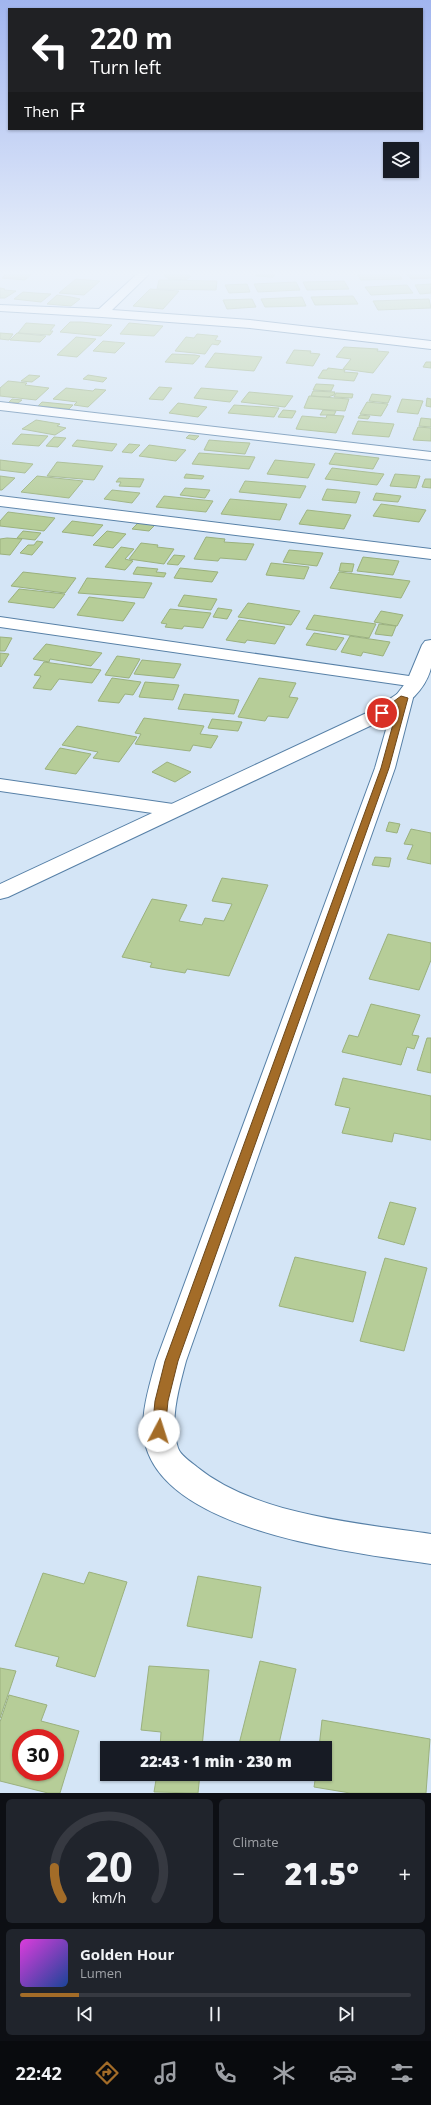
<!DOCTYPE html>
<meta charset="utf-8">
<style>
body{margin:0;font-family:"Open Sans",sans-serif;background:#20242c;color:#f1f3f6;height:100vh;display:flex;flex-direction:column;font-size:15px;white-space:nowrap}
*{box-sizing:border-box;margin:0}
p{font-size:13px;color:#9ea1a6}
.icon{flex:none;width:22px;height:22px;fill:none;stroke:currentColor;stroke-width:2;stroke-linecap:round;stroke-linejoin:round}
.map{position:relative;height:1793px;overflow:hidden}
.sheet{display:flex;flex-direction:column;gap:6px;padding:6px;background:#0d0f14;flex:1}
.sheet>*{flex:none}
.top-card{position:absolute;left:8px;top:8px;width:415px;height:122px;border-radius:0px;box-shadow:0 1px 3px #0004;background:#202124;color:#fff;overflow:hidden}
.buttons{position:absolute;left:383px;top:142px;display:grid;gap:8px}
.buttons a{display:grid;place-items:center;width:36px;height:36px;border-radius:0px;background:#171b24;box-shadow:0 1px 3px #0004;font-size:20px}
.speed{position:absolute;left:12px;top:1729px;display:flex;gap:8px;font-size:20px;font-weight:700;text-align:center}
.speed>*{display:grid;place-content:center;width:52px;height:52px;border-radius:50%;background:#171b24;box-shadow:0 1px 3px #0004;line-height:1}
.speed .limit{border:6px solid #d22;background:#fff;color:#111}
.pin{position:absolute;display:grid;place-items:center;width:34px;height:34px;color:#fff;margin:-17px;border:2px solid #fff;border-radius:50%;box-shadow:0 1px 4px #0007}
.me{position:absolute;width:44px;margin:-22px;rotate:5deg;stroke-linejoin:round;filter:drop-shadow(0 0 3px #0008)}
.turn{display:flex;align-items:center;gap:14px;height:84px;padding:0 16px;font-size:18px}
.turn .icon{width:52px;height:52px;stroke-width:2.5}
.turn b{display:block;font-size:28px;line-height:34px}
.then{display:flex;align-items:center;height:38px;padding:0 16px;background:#0003;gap:8px;font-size:15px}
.big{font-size:30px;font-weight:800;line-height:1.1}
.sheet .card{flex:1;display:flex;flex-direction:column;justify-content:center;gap:6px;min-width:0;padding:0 14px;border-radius:6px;background:#20242c}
.sheet .dial{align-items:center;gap:0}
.dial svg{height:104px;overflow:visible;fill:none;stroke:#363941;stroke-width:7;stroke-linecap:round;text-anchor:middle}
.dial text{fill:#f1f3f6;stroke:none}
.song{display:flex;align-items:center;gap:12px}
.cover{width:48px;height:48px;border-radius:6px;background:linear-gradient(135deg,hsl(300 70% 55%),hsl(220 70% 35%))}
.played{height:4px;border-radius:2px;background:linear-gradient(90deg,#a36c28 15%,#363941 15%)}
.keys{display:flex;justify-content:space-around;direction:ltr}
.heat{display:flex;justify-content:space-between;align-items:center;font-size:22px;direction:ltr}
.sheet .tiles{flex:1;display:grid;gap:6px;grid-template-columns:1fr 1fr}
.card:last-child{grid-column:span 2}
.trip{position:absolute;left:100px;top:1741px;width:232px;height:40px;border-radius:0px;background:#171b24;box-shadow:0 1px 3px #0004;font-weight:800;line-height:40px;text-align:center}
.dock{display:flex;height:64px;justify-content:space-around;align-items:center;background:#090b0e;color:#9ea1a6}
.dock .icon{width:28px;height:28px}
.dock .on{color:#a36c28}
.dock b{font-size:18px;color:#f1f3f6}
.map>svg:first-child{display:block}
.building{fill:#b6cd98;stroke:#9bb17e;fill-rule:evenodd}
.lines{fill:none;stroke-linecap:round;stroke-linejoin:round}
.minor-casing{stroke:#5780a7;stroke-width:2}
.tertiary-casing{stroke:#5780a7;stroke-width:2}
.minor{fill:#fff;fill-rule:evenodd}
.tertiary{fill:#fff;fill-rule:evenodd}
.route{fill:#a36c28;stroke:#6a461a}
</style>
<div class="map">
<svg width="431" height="1793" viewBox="0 0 431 1793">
<rect width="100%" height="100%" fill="#d4e5f6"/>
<g class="building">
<polygon points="6,274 32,274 25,280 2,278"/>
<polygon points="169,274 188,274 187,276 191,276 186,280 168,279 168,277 165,277 165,275"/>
<polygon points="257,274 275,274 273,277 256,276"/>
<polygon points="357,274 399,274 402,279 361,280"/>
<polygon points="407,274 431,274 431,278 411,279"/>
<polygon points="76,279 100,281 84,295 59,293"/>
<polygon points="159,280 217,281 216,290 157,289"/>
<polygon points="344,281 349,289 307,290 303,282"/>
<polygon points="296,282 300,290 258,292 254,284"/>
<polygon points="247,284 250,292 229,293 225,285"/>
<polygon points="431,284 431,293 420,294 415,285"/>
<polygon points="407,285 413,293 371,295 365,287"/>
<polygon points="0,288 5,289 4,290 16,291 5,298 0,298"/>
<polygon points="150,289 179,291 163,309 133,306"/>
<polygon points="23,292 35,293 51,294 41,302 14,299"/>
<polygon points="57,295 71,297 80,299 71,306 47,304"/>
<polygon points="353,296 358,304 315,305 311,297"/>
<polygon points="302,297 306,306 265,307 261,299"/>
<polygon points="252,299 256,307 227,309 223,300"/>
<polygon points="429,299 431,308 378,310 373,301"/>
<polygon points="70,322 81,322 112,325 101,336 60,332"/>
<polygon points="26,323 55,325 50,331 53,331 50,335 18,333"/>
<polygon points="129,323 163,326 154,336 120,334"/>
<polygon points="0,333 13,334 9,340 0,339"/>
<polygon points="17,333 46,336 40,342 10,340"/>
<polygon points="197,334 218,336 215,340 221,341 218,345 212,344 205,354 175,351 186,337 194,338"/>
<polygon points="76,337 96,339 77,357 57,355"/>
<polygon points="103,341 125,343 115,353 93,351"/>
<polygon points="344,347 378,349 377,351 389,352 373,373 343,369 351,359 336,357"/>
<polygon points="294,350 311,351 310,353 320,354 313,366 286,363"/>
<polygon points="215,353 262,357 254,371 205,367"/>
<polygon points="172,354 195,355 200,356 193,364 165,362"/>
<polygon points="426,362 431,362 431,368 423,367"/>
<polygon points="328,368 345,370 344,372 358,373 354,381 318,378 323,370 327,370"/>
<polygon points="29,375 40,376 32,382 21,381"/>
<polygon points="88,375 107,378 103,382 83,379"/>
<polygon points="8,381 27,383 25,385 49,388 36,400 0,396 0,388"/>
<polygon points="316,384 334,385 331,391 313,390"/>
<polygon points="159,387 172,388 163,400 149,399"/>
<polygon points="66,388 93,391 95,389 106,390 88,407 74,405 77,402 53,399"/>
<polygon points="201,388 238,391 230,402 194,398"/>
<polygon points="313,391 335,392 334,395 328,397 311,396"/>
<polygon points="249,392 293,396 285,407 241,402"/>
<polygon points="336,393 353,394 352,398 334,397"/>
<polygon points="372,394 391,396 388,403 369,401"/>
<polygon points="309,396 349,399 345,411 304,408"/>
<polygon points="427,398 431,399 431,407 426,406"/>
<polygon points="12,399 22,400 18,403 9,402"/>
<polygon points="402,399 423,401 418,414 397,412"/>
<polygon points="42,402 73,405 69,409 38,406"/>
<polygon points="367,402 388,404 381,416 360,414"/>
<polygon points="178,403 207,407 198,417 169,413"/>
<polygon points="234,405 279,408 274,417 228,413"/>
<polygon points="283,410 296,411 292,418 278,417"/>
<polygon points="323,410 336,411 334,415 320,415"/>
<polygon points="327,415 344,416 336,433 296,429 302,416 326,418"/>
<polygon points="360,415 370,416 368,419 358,418"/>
<polygon points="421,418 431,419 431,427 419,426"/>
<polygon points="36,420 60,424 57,426 66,428 55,435 22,429"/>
<polygon points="358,421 394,424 389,437 352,434"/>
<polygon points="418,427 431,428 431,441 413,440"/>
<polygon points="21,434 48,436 39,446 12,444"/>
<polygon points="189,435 199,436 195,440 186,438"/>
<polygon points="54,437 66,438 58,447 46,446"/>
<polygon points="77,440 117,444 112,451 72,446"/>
<polygon points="209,440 233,442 250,443 245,454 204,450"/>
<polygon points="129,444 140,445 132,453 122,452"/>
<polygon points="149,445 186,450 176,461 139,456"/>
<polygon points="199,453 255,457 249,469 192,464"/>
<polygon points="335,453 379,458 373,469 329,464"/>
<polygon points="0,460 33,464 25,473 0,470"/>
<polygon points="275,460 315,464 308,478 267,474"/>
<polygon points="57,462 103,466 94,480 47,476"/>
<polygon points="332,468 384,474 377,485 325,479"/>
<polygon points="186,474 204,476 202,479 184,478"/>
<polygon points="395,474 420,476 416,488 390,486"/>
<polygon points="0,476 15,478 2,490 0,490"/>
<polygon points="37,476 83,481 69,498 21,492"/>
<polygon points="119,478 144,479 140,487 119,486 121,482 116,482"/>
<polygon points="425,479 431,479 431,488 422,487"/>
<polygon points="245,481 306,486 300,498 239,492"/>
<polygon points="185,488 210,490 205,498 180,495"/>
<polygon points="327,489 360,492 356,503 322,500"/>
<polygon points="112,490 140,493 132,503 104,499"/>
<polygon points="376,493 401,496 398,502 373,500"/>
<polygon points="164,496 213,501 206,512 156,507"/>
<polygon points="230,499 287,504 280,520 221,514"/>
<polygon points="381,504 426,510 419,522 373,516"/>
<polygon points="307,510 351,515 344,529 299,524"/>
<polygon points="8,512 55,518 44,531 0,526 0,521"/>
<polygon points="72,521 103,525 93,536 62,532"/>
<polygon points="138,523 155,525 149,531 132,529"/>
<polygon points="23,531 41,533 35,540 17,538"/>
<polygon points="107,531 126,534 113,548 93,545"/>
<polygon points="206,537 225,539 224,542 254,544 246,560 220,558 218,561 194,559"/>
<polygon points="7,538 22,539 10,555 0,554 0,539"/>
<polygon points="37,541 43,542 32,555 20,553 28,545 34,545"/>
<polygon points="141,543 158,545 157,547 174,549 164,564 129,559"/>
<polygon points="121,547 134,549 125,559 133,561 125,570 105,567"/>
<polygon points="289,550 323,553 317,566 283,562"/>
<polygon points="174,555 185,556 178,565 167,564"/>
<polygon points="363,557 399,561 393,575 357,571"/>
<polygon points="271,563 309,567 304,579 266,575"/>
<polygon points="341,563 354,564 352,572 339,571"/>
<polygon points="137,567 158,569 156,572 166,573 164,577 133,574"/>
<polygon points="180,568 218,572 212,582 174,578"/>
<polygon points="23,572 76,578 65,593 11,586"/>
<polygon points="339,572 410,581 401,598 330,588"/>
<polygon points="87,578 152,583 144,598 78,593"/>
<polygon points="19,589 65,594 54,608 8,602"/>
<polygon points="184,595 217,599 211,610 178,606"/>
<polygon points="89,597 135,603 123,621 77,615"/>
<polygon points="248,603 300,611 291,625 238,617"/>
<polygon points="218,608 232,610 227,619 213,617"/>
<polygon points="170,609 211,613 203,628 184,626 182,629 165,627 167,624 161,623"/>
<polygon points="381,611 403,615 397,626 374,622"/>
<polygon points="314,615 376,624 369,638 306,629"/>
<polygon points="239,620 285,627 275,644 247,640 245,643 226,640"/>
<polygon points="379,624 396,626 392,636 375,634"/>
<polygon points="314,633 344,638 336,650 306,645"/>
<polygon points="350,636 390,642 383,656 363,652 361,656 341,652"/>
<polygon points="0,637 12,638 5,651 0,651"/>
<polygon points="46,644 102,653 91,666 50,659 49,662 33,659"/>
<polygon points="0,653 9,654 1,667 0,666"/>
<polygon points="117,656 140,659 129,678 105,675"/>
<polygon points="142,660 181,664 174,678 134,674"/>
<polygon points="44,662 101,670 92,683 59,679 51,690 33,688 41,676 34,675"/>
<polygon points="112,678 141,682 133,695 125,694 119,703 98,701"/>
<polygon points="259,678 296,683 289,697 298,698 288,718 268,716 265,721 238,717"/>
<polygon points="145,682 179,685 173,700 139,697"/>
<polygon points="184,694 239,700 234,714 178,709"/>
<polygon points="144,718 204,726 200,734 218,736 211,748 193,745 190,751 135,744 141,734 135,733"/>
<polygon points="212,719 242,722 238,731 208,728"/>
<polygon points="77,726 137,737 119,762 93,758 98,752 62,745"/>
<polygon points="60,748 91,754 76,774 45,769"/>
<polygon points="167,762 191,772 175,782 152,772"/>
<polygon points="389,822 400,824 397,833 386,831"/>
<polygon points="411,829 431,833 431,864 407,859 413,845 404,844"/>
<polygon points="375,857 391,858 389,867 372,865"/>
<polygon points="222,878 268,885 229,976 187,969 185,973 150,967 152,963 122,957 152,899 187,905 179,921 202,925 205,918 224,921 232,904 212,901"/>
<polygon points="388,934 431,943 431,960 419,990 369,979"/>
<polygon points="371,1004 420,1015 412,1035 419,1036 414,1049 407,1047 401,1065 342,1052 349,1035 358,1037"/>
<polygon points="427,1038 431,1038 431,1073 417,1070"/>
<polygon points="343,1078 431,1096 431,1140 394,1133 392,1142 342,1133 350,1108 335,1105"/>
<polygon points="390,1202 416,1208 404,1245 378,1238"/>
<polygon points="295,1257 366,1272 353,1322 279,1306"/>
<polygon points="385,1258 427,1268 404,1351 360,1341"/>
<polygon points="89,1572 127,1582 95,1677 56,1666 59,1657 15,1646 43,1573 84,1584"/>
<polygon points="198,1576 261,1587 252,1638 187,1626"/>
<polygon points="260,1661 296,1669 278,1748 238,1748"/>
<polygon points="149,1666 209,1670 202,1748 160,1748 161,1732 141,1730"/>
<polygon points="0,1668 16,1671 0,1718"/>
<path d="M9,1695L47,1705L41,1721L79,1731L60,1793H48L0,1781V1722ZM21,1738H55V1772H21Z"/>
<polygon points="322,1720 430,1739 426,1793 350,1793 314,1787 316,1774 325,1774 325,1748 319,1748"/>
<polygon points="157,1774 200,1774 198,1793 154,1792"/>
<polygon points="252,1774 272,1774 270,1779"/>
</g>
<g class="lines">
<g class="minor-casing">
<g id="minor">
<polygon points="137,274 149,274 112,310 250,320 431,341 431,349 250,328 102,317 0,311 0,305 99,309"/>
<polygon points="0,402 431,452 431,460 0,410"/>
<polygon points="0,496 431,549 431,559 0,506"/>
<polygon points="0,617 416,677 422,678 425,682 422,686 416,687 0,627"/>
<path d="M404,692L411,694L413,698L395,768L186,1361C179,1388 169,1420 178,1448C180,1455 191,1462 197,1467C256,1515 357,1523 431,1534V1564C356,1553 171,1533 146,1447C138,1419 149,1388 156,1361L375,768L395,698L397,694Z"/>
<polygon points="0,779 173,804 180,806 183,810 180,814 173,816 0,791"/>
</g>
</g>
<g class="tertiary-casing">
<path id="tertiary" d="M431,640C431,649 431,660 431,668C425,691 407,704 389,717L8,897L0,899V884L375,709L397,694L407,681L422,645L425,641Z"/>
</g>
<use href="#minor" class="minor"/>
<use href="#tertiary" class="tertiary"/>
</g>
<linearGradient id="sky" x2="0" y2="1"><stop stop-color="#a1b5ef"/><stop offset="0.52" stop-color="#ecf3fb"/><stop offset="1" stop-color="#ecf3fb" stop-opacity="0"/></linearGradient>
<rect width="431" height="525" fill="url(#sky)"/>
<polygon class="route" points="401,696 408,698 389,768 178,1361 168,1401 165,1431 163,1435 159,1437 154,1435 152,1431 155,1401 165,1361 381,768 398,706 385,715 378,713"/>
</svg>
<div class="buttons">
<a><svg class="icon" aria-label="layers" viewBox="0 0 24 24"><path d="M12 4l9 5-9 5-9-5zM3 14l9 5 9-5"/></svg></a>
</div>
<div class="speed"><div class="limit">30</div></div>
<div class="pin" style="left:382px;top:713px;background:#d93025"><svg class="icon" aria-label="arrive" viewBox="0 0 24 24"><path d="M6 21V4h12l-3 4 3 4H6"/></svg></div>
<svg class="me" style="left:159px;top:1431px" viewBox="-20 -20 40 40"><circle r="19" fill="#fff"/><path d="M0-13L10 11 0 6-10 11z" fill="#a36c28"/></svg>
<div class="trip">22:43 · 1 min · 230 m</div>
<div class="top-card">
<div class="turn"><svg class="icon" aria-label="left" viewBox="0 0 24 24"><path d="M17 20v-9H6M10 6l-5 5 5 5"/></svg><div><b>220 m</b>Turn left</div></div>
<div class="then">Then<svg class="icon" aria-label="arrive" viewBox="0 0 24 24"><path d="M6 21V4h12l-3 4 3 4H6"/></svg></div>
</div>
</div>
<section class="sheet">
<div class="tiles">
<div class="card dial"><svg viewBox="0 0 100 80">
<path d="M14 69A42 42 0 1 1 86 69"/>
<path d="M14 69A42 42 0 0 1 8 45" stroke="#a36c28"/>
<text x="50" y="56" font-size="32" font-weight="700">20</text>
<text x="50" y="72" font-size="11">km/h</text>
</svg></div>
<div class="card"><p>Climate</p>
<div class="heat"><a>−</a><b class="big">21.5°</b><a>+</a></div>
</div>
<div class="card">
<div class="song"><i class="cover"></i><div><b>Golden Hour</b><p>Lumen</p></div></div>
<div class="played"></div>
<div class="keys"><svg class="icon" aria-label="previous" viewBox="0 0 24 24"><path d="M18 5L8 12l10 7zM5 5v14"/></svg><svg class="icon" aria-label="pause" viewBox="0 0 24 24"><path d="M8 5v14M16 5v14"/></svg><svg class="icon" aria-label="next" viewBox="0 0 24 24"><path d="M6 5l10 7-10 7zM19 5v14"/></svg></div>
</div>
</div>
</section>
<nav class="dock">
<b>22:42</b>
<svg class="icon on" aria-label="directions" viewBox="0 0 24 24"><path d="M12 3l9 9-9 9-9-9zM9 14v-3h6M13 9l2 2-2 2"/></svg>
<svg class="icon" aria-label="music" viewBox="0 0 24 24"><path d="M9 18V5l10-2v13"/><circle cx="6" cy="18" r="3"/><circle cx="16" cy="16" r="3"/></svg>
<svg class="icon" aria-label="phone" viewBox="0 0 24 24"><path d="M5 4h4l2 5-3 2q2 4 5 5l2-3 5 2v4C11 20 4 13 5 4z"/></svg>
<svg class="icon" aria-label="climate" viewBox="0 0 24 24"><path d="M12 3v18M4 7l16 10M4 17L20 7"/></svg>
<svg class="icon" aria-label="car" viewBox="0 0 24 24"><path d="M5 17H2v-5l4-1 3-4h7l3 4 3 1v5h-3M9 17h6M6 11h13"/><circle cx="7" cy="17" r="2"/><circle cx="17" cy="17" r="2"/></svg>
<svg class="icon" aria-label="filters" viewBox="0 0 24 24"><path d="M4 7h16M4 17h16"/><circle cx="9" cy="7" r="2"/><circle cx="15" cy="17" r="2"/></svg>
</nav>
